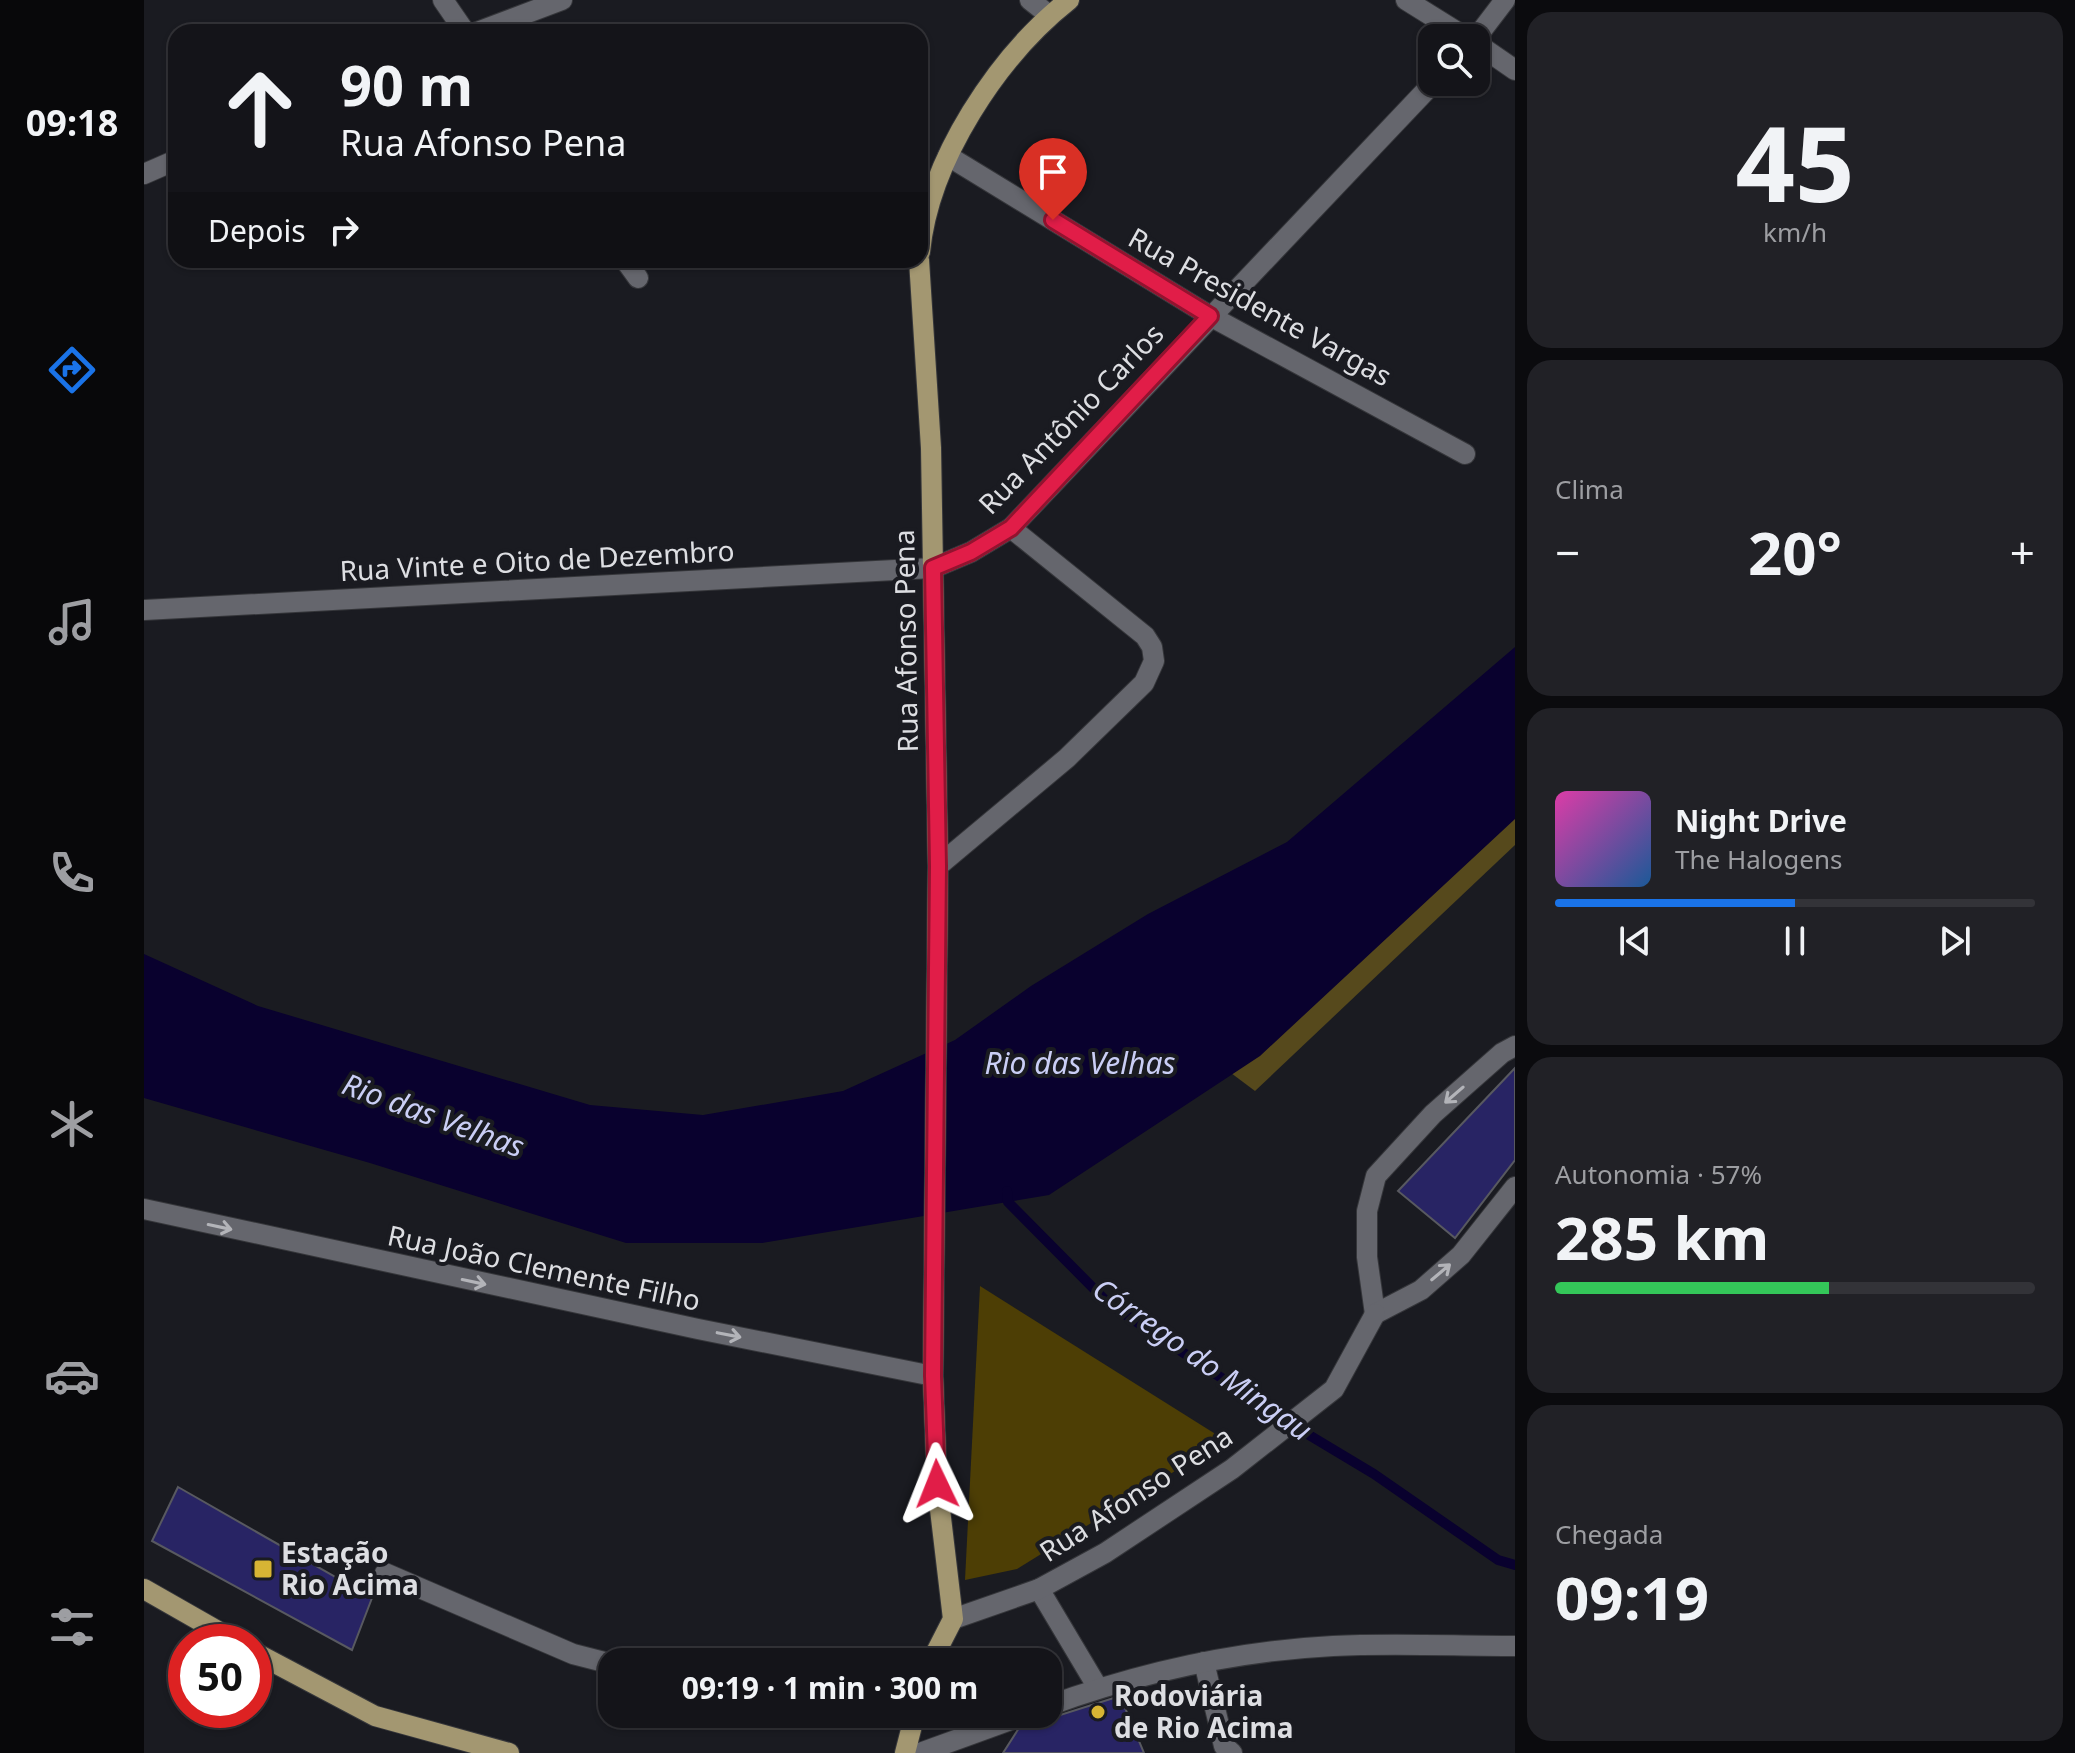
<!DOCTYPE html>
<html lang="pt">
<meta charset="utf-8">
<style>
body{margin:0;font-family:"Noto Sans",sans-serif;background:#212126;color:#f1f3f6;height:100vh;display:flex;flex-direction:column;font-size:30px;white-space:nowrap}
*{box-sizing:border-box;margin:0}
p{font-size:26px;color:#9d9ea2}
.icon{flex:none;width:44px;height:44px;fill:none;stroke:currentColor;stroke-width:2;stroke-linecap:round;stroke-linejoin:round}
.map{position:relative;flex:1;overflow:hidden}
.drawer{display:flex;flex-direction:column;gap:12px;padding:12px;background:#0b0b0e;width:560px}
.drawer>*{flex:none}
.guide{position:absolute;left:24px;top:24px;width:760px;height:244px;border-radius:24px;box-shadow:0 2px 6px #0004,0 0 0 2px #333338;background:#141419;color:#f1f3f6;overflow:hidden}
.controls{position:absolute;left:1274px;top:24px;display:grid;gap:16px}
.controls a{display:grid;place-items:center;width:72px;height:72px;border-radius:16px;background:#141419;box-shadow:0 2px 6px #0004,0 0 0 2px #333338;font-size:40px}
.speed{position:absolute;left:24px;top:1624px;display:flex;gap:16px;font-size:40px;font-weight:700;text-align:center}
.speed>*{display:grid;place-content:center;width:104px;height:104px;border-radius:50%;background:#141419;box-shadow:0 2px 6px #0004,0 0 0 2px #333338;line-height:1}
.speed .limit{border:12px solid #d22;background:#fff;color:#111}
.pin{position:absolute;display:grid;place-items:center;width:68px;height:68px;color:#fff;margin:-82px -34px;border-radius:50% 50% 50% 0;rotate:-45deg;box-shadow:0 0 8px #0007}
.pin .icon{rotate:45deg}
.me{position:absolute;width:88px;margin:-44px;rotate:358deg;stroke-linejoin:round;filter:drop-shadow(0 0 6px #0008)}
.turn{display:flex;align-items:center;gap:28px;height:168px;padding:0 40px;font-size:36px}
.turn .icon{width:104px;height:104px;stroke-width:2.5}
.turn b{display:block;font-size:56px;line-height:68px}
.then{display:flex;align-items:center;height:76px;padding:0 40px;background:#0003;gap:16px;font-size:30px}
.big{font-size:60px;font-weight:700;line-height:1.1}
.drawer .card{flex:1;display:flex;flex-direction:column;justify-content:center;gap:12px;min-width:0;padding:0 28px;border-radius:24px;background:#212126}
.drawer .dial{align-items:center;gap:0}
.dial b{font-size:104px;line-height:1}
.song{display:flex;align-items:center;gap:24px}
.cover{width:96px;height:96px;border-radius:12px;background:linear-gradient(135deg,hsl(320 70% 55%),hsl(210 70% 35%))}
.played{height:8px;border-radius:4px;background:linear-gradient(90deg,#1a73e8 50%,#333338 50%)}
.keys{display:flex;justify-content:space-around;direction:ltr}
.heat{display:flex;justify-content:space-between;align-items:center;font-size:44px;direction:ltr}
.charge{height:12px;border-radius:6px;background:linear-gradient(90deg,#34c759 57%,#333338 0)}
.trip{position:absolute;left:454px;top:1648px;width:464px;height:80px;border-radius:24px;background:#141419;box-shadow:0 2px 6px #0004,0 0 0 2px #333338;font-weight:700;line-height:80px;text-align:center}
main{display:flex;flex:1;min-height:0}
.dock{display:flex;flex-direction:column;width:144px;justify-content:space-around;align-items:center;background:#08080a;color:#9d9ea2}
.dock .icon{width:56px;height:56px}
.dock .active{color:#1a73e8}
.dock b{font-size:36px;color:#f1f3f6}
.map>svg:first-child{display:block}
.green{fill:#4d3e05}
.forest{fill:#56491c}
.water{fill:#09012e}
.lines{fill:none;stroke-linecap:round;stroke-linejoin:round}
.stream{stroke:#09012e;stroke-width:10}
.building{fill:#282464;stroke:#585960;stroke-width:2}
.minor-casing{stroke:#35363a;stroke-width:22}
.major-casing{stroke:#35363a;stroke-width:22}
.minor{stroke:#65666d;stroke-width:20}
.major{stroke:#a39771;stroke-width:20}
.oneway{stroke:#b3b4b9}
.route-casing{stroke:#92132f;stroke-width:20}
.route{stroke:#e11d48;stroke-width:14}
.poi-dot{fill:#d7b434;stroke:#1a1b21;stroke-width:3}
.labels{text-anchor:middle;stroke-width:8;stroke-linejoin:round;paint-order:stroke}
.street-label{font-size:28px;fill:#dddee2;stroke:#1a1b21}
.poi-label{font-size:28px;font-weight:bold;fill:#dddee2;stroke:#1a1b21;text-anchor:start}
.water-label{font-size:30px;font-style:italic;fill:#cacef5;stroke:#1a1b21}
</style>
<main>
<nav class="dock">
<b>09:18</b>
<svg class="icon active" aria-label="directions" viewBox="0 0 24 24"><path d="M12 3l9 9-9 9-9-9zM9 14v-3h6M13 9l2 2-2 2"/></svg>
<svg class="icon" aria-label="music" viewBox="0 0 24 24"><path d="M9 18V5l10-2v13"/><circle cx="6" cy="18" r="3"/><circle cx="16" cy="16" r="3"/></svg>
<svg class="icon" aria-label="phone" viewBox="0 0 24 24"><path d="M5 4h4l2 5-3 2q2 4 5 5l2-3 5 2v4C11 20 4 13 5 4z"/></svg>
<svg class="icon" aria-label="climate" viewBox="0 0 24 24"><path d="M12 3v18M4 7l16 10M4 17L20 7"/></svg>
<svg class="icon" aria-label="car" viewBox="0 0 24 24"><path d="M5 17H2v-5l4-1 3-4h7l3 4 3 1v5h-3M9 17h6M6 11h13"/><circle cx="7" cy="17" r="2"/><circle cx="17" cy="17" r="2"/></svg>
<svg class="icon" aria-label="filters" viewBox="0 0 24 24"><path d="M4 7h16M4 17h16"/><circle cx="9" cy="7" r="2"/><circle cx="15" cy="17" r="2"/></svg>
</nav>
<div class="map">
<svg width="1371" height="1753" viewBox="0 0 1371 1753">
<rect width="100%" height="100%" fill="#1a1b21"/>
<polygon class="green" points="836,1286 1081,1440 873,1569 821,1580"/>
<polygon class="forest" points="1371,777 1371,845 1111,1091 1067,1058"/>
<polygon class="water" points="1371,647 1371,819 1116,1056 905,1195 618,1243 482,1243 226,1163 0,1098 0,954 114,1006 446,1105 559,1115 699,1091 811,1040 887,986 1004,914 1143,842"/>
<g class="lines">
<polyline class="stream" points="863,1191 864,1202 964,1303 1155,1429 1230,1474 1354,1560 1371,1565"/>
</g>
<g class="building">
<polygon points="1371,1068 1371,1160 1311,1238 1254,1191"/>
<polygon points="34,1487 228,1598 208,1650 8,1541"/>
<polygon points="976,1696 1000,1753 859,1753 875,1728"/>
</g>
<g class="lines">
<g class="minor-casing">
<g id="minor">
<polyline points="299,0 321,32"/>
<polyline points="886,0 905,15"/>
<polyline points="1262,0 1323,38"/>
<polyline points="333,32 418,0"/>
<polyline points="1332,38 1361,0"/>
<polyline points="1332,43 1371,70"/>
<polyline points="804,156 1066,316 1321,454"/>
<polyline points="0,174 32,160"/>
<polyline points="481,260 494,278"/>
<polyline points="0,610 789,568 827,552 867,528 1290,82"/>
<polyline points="794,866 923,758 1000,683 1010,661 1008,647 1001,636 867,528"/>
<polyline points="0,1209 554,1329 789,1376"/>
<polyline points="1231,1314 1223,1257 1223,1211 1232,1176 1289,1114 1358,1053 1371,1046"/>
<polyline points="1231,1314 1277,1290 1317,1255 1371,1187"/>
<polyline points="241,1573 429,1654 468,1664"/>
<polyline points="895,1589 954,1688"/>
<polyline points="809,1619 895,1589 961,1553 1088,1469 1190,1389 1231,1314"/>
<polyline points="1060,1662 1080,1746 1088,1753"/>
<path d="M904,1706C995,1673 1092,1651 1189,1646C1249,1643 1310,1646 1371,1646"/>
<polyline points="776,1753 883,1714"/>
</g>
</g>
<g class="major-casing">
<g id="major">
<path d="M776,252C785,160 854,56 925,0"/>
<polyline points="775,260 787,448 794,866 789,1376 793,1484 809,1619 787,1662"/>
<polyline points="0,1589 93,1642"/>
<polyline points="110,1652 231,1716 365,1753"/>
<polyline points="761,1753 771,1714"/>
</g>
</g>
<use href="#minor" class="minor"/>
<use href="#major" class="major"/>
</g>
<defs><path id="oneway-shaft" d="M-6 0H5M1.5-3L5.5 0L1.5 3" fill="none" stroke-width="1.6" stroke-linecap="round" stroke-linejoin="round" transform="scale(2)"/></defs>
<g class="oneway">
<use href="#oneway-shaft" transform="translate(1310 1095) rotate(139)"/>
<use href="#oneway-shaft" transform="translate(76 1227) rotate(12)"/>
<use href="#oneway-shaft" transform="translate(1297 1272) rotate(-40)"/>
<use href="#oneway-shaft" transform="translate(330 1282) rotate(12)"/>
<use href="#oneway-shaft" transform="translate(585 1335) rotate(11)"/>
</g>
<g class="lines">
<g class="route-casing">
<polyline id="route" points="793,1484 789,1376 794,866 789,568 827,552 867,528 1066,316 909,220"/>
</g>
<use href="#route" class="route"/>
</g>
<g class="poi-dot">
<rect x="109" y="1559" width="20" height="20" rx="4"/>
<circle cx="954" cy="1712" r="8"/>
</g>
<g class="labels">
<g class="street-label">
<text transform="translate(1116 307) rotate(29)" y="10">Rua Presidente Vargas</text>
<text transform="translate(927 419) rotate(-46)" y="10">Rua Antônio Carlos</text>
<text transform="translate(393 561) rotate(-3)" y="10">Rua Vinte e Oito de Dezembro</text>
<text transform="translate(762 641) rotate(-91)" y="10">Rua Afonso Pena</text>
<text transform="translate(400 1268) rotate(12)" y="10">Rua João Clemente Filho</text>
<text transform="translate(992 1494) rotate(-33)" y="10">Rua Afonso Pena</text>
</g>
<g class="poi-label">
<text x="137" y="1563">Estação<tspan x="137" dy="32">Rio Acima</tspan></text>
<text x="970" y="1706">Rodoviária<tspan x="970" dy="32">de Rio Acima</tspan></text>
</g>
<g class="water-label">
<text x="936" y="1074">Rio das Velhas</text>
<text transform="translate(289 1116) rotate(20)" y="10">Rio das Velhas</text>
<text transform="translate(1058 1360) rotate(35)" y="10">Córrego do Mingau</text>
</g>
</g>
</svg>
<div class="controls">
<a><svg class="icon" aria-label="search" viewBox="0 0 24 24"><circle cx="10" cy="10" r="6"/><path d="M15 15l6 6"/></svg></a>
</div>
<div class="speed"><div class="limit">50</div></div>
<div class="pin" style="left:909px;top:220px;background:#d93025"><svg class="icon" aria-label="arrive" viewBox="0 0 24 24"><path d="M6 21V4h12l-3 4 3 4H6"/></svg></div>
<svg class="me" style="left:793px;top:1484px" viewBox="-20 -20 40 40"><path d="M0-17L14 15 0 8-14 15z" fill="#e11d48" stroke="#fff" stroke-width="4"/></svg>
<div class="trip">09:19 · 1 min · 300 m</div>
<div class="guide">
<div class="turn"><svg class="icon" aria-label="ahead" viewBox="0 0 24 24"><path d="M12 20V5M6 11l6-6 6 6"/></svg><div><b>90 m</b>Rua Afonso Pena</div></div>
<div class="then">Depois<svg class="icon" aria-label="right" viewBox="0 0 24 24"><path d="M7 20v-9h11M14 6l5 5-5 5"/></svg></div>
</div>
</div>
<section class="drawer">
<div class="card dial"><b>45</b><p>km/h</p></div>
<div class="card"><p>Clima</p>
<div class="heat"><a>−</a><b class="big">20°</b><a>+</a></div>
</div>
<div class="card">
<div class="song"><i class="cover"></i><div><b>Night Drive</b><p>The Halogens</p></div></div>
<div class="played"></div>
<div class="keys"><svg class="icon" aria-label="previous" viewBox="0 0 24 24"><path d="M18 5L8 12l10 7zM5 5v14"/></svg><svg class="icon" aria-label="pause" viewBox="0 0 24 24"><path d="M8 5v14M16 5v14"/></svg><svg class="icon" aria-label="next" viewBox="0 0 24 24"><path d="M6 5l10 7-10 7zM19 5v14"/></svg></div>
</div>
<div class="card"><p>Autonomia · 57%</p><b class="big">285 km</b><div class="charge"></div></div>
<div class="card"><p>Chegada</p><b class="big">09:19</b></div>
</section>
</main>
